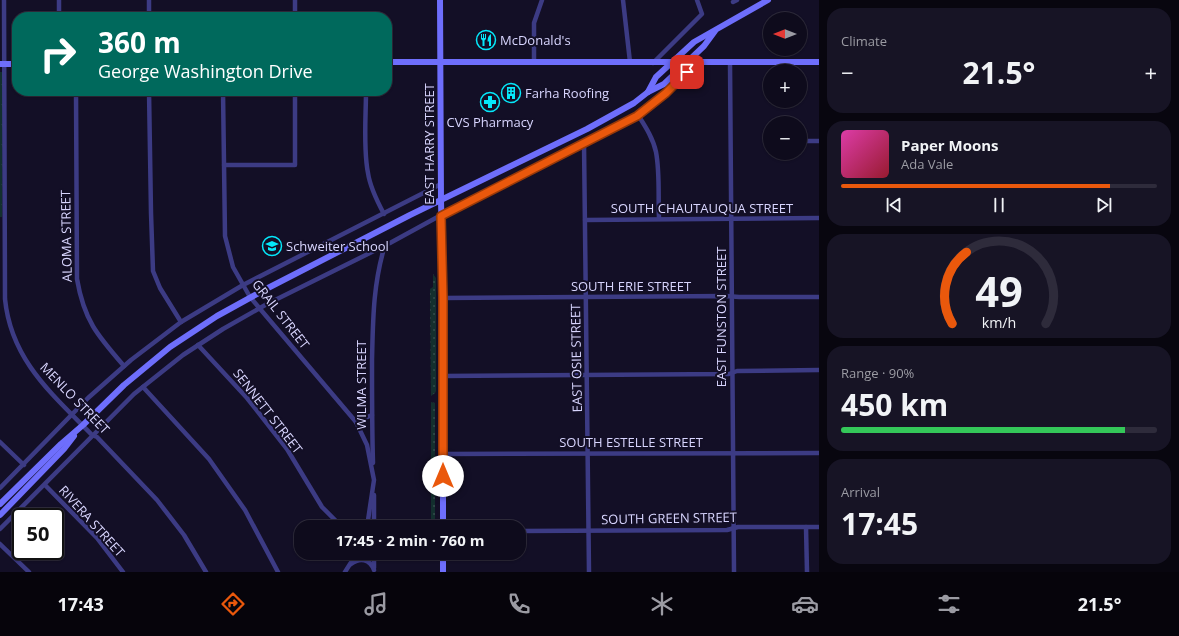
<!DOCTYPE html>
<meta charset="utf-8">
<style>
body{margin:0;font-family:"Open Sans",sans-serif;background:#171425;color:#f1f3f6;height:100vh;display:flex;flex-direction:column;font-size:15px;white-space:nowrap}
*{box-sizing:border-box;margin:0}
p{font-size:13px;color:#9b9ba3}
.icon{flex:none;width:22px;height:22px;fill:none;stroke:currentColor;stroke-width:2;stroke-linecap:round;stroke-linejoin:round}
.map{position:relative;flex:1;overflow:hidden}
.drawer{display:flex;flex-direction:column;gap:8px;padding:8px;background:#08060f;width:360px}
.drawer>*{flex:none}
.guide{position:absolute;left:12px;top:12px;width:380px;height:84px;border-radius:16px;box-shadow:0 1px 3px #0004,0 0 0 1px #2e2b3b;background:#00695c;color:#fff;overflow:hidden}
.needle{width:26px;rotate:270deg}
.tools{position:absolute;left:763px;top:12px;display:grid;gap:8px}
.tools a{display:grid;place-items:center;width:44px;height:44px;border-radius:50%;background:#0e0b1c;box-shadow:0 1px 3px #0004,0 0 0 1px #2e2b3b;font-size:20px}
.speed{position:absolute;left:12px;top:508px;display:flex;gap:8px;font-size:20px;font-weight:700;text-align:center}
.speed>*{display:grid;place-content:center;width:52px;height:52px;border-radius:50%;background:#0e0b1c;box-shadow:0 1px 3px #0004,0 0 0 1px #2e2b3b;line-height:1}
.speed .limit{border:2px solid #111;border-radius:6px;background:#fff;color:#111}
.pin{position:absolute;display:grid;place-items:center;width:34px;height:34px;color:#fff;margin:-17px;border-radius:8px;box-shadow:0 2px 6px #0006}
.me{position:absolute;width:44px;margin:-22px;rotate:0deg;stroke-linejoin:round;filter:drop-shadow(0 0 3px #0008)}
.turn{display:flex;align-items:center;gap:14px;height:84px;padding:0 20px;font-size:18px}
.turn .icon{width:52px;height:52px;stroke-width:2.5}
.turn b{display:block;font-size:28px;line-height:34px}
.big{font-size:30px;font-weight:700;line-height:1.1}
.drawer .card{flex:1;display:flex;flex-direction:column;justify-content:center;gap:6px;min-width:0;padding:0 14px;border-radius:16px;background:#171425}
.drawer .dial{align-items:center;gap:0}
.dial svg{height:104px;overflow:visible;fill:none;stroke:#2e2b3b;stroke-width:7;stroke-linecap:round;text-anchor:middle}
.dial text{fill:#f1f3f6;stroke:none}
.song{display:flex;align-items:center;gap:12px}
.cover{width:48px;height:48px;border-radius:6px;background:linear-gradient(135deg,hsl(320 70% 55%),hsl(350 70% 35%))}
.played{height:4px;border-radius:2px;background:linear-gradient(90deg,#ea580c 85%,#2e2b3b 85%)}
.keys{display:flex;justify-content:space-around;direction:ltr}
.heat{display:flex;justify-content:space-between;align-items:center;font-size:22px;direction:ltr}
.charge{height:6px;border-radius:3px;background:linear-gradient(90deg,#34c759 90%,#2e2b3b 0)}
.trip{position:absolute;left:294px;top:520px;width:232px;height:40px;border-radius:16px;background:#0e0b1c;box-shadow:0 1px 3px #0004,0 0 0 1px #2e2b3b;font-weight:700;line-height:40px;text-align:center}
.tab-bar{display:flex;height:64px;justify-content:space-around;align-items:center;background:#06040b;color:#9b9ba3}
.tab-bar .icon{width:28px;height:28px}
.tab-bar .current{color:#ea580c}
.tab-bar b{font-size:18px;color:#f1f3f6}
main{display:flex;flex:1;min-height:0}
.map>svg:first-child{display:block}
.grass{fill:url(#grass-dots)}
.park{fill:url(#park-tufts)}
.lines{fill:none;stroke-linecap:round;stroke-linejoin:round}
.street{stroke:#3c3b84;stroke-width:4.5}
.secondary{stroke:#6e6efc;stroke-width:6}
.route-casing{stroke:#983908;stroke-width:10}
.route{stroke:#ea580c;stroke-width:7}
.labels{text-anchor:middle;stroke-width:4;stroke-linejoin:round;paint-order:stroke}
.poi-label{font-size:13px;fill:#d8d5fe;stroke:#130f26;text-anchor:start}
.street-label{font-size:13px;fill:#d8d5fe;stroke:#130f26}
</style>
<main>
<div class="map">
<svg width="819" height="572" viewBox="0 0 819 572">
<defs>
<pattern id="grass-dots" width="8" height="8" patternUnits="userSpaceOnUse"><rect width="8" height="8" fill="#132f2e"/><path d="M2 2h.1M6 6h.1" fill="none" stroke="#354c4d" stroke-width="1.8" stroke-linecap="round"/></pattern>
<pattern id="park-tufts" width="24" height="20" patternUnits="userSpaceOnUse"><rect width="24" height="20" fill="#132f2e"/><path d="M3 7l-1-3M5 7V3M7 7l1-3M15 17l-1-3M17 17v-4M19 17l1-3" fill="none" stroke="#354c4d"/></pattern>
</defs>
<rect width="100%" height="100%" fill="#130f26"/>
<g class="grass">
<polygon points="433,274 436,278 436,391 435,393 431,396 430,289 433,287"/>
<polygon points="431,402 435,403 435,527 431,527"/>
</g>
<polygon class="park" points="0,72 2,72 3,77 2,217 0,217"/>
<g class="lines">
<g class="street">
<path d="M4,0L5,299C11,360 52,394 92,435L97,437L157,500L184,535L206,572"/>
<polyline points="149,0 149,17"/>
<polyline points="295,0 295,17"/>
<polyline points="623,0 630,62"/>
<polyline points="733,2 737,0"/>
<polyline points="59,17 59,0"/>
<polyline points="534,62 534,23 542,0"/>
<polyline points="730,62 734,572"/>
<polyline points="653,63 702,14 697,0"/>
<path d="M76,91L77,279C84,320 97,335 124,366"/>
<polyline points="149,91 151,213 153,271 160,288 181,322"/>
<polyline points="223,91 225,236 233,267 250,297 356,422 367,445 374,480 367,527"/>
<path d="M366,91C366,116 363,149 368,173C370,187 377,201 384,214"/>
<path d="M638,115C645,126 653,138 656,152C660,173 658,196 659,218"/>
<polyline points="800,141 819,141"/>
<polyline points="584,143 589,572"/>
<polyline points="224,165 295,165 295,91"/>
<polyline points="585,220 819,218"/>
<polyline points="443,298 727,296 739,297 819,297"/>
<polyline points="198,345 247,398 287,449 322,507 337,522 348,527"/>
<polyline points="443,376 729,374 737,371 819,370"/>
<polyline points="143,387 209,459 245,510 278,572"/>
<polyline points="356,422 372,415"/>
<polyline points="0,442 24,465"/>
<polyline points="443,454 819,453"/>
<path d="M373,463C372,429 372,394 372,360C373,320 373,284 385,245"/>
<polyline points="45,485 97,538 123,572"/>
<polyline points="0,488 88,398 131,360 181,322 243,285 441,184"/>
<polyline points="374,495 374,527"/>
<polyline points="806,527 807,572"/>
<polyline points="0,529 134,394 183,355 223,329 267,304 390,243 454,208 637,116 666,93 698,63"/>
<polyline points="519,531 727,530 738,527 819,527"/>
<polyline points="0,544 29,572"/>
<path d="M351,564C360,557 370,559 374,570"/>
<polyline points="374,568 374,553"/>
<polyline points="345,572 357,553"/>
</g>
<g class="secondary">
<polyline points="440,0 441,200 443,298 443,527"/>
<polyline points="387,62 819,62"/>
<polyline points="0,64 17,64"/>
<polyline points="648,92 656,77 694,42 768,0"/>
<polyline points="0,504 61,444 83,425 124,385 170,347 217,316 266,289 410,215 587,129 634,103 648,92 664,84 704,46 715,31"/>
<polyline points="0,515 64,449 74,436"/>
<polyline points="443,553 443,572"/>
</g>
</g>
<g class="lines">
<g class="route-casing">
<polyline id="route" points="443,476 443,298 441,216 637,116 666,93 687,72"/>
</g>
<use href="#route" class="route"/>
</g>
<defs>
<g id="restaurant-ring" transform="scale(1)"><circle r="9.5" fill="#130f26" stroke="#05e8fa" stroke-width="1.5"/><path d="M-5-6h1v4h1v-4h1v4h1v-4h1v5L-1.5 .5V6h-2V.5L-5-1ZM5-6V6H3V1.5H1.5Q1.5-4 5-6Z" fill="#05e8fa"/></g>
<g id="building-ring" transform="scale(1)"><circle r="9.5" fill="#130f26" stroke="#05e8fa" stroke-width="1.5"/><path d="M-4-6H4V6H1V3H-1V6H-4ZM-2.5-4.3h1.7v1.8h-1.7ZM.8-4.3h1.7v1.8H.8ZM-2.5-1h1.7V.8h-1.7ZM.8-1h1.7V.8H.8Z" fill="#05e8fa"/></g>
<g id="pharmacy-ring" transform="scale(1)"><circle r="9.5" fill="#130f26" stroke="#05e8fa" stroke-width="1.5"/><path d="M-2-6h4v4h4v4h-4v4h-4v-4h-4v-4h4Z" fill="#05e8fa"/></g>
<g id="school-ring" transform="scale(1)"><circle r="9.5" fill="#130f26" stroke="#05e8fa" stroke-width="1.5"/><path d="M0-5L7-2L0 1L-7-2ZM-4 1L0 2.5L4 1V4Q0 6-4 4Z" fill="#05e8fa"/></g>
</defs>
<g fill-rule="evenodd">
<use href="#restaurant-ring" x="486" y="40"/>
<use href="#building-ring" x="511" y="93"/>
<use href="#pharmacy-ring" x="490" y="102"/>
<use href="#school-ring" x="272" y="246"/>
</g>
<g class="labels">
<g class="poi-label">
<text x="500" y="45">McDonald's</text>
<text x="525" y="98">Farha Roofing</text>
<text x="490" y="127" text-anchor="middle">CVS Pharmacy</text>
<text x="286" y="251">Schweiter School</text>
</g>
<g class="street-label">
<text transform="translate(429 144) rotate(-90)" y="5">EAST HARRY STREET</text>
<text x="702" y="213">SOUTH CHAUTAUQUA STREET</text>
<text transform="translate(66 236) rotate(-91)" y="5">ALOMA STREET</text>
<text x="631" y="291">SOUTH ERIE STREET</text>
<text transform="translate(281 314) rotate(52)" y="5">GRAIL STREET</text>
<text transform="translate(721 317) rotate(-90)" y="5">EAST FUNSTON STREET</text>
<text transform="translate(576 358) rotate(-91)" y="5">EAST OSIE STREET</text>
<text transform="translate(361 385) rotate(-90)" y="5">WILMA STREET</text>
<text transform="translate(75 398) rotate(46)" y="5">MENLO STREET</text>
<text transform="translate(268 411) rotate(52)" y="5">SENNETT STREET</text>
<text x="631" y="447">SOUTH ESTELLE STREET</text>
<text transform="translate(669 518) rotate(-1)" y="5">SOUTH GREEN STREET</text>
<text transform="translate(92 521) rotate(48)" y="5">RIVERA STREET</text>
</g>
</g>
</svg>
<div class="tools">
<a><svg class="needle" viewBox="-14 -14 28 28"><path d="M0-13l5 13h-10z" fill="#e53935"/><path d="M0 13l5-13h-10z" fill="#9b9ba3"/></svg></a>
<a>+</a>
<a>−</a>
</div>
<div class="speed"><div class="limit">50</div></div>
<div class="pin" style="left:687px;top:72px;background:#d93025"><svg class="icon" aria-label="arrive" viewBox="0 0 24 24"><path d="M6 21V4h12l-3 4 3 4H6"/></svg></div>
<svg class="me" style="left:443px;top:476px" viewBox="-20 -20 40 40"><circle r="19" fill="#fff"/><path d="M0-13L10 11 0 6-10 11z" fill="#ea580c"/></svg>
<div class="trip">17:45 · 2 min · 760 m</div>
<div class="guide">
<div class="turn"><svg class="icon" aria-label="right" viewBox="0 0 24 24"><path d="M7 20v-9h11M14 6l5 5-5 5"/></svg><div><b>360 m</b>George Washington Drive</div></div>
</div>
</div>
<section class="drawer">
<div class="card"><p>Climate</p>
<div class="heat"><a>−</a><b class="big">21.5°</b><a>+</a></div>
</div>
<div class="card">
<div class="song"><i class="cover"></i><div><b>Paper Moons</b><p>Ada Vale</p></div></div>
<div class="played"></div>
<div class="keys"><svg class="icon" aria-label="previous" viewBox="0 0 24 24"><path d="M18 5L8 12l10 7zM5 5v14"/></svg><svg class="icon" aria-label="pause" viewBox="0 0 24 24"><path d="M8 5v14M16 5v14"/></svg><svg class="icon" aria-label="next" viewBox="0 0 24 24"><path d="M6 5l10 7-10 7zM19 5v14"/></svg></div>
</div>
<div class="card dial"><svg viewBox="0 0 100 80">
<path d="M14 69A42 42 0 1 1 86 69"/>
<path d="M14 69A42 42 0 0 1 25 14" stroke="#ea580c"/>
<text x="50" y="56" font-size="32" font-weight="700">49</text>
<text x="50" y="72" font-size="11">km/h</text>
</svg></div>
<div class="card"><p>Range · 90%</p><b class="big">450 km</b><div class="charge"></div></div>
<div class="card"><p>Arrival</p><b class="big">17:45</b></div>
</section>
</main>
<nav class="tab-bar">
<b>17:43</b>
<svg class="icon current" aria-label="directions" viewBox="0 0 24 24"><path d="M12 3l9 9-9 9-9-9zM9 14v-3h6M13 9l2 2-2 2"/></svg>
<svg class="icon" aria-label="music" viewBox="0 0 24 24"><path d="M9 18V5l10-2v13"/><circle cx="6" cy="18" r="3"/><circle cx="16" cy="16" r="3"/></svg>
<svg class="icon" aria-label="phone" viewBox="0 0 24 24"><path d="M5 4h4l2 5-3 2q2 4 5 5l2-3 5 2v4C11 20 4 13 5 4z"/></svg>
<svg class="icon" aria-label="climate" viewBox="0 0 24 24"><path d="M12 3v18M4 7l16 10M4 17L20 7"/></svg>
<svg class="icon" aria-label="car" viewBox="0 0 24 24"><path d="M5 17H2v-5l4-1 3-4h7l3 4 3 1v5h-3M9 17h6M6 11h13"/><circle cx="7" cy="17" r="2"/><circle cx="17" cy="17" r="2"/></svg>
<svg class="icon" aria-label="filters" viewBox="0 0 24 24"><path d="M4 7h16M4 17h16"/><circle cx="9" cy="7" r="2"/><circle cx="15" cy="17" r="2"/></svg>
<b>21.5°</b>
</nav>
